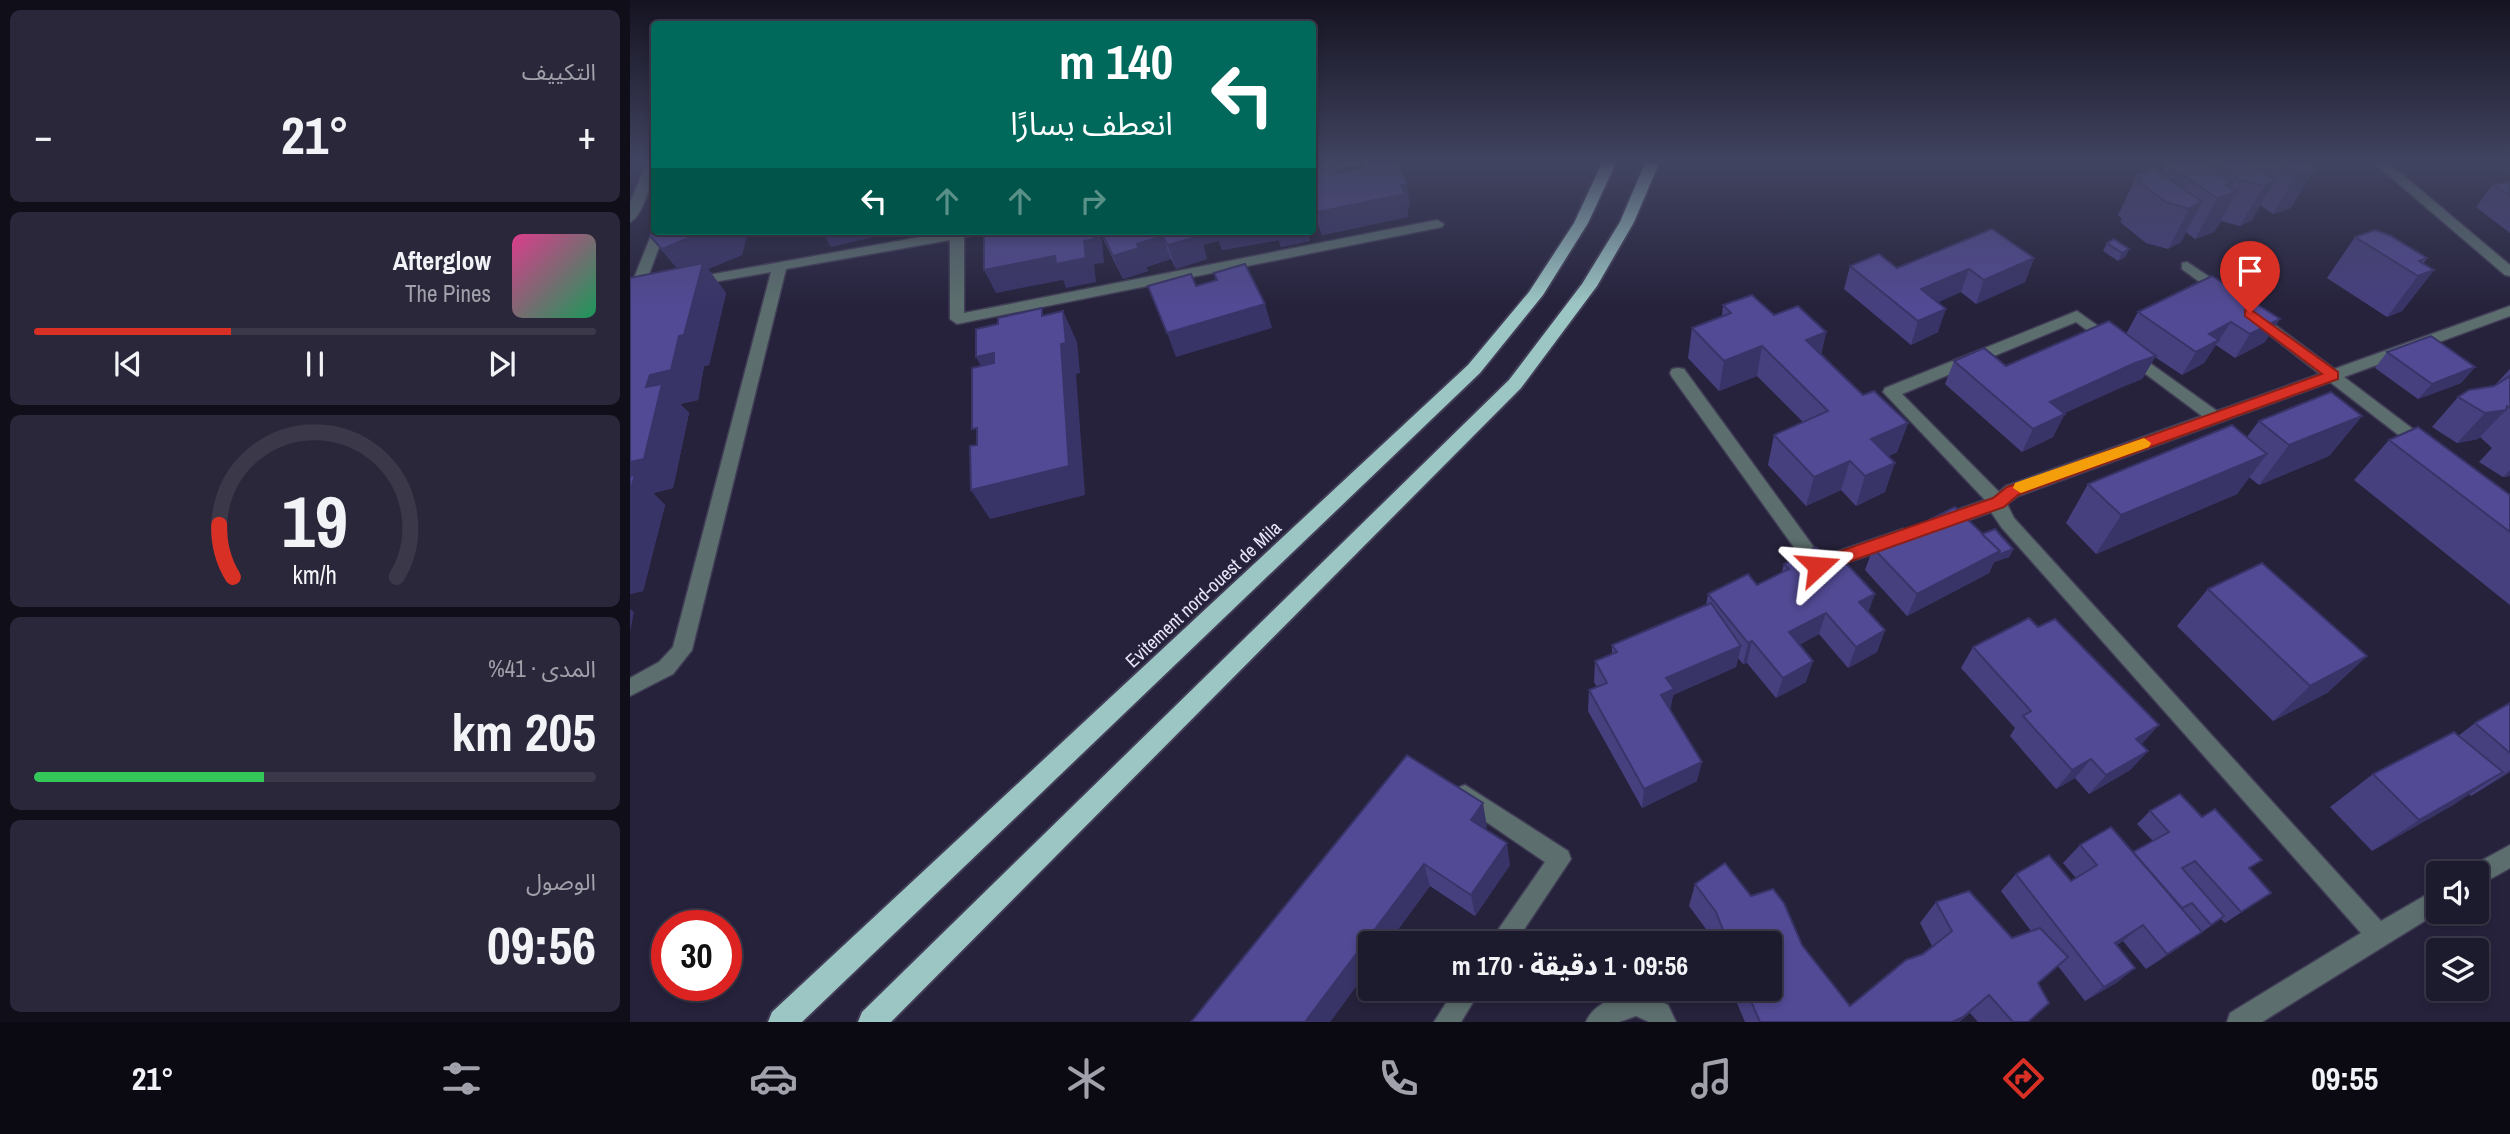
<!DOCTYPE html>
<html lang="ar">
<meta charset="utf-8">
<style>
body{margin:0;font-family:"Archivo Narrow","Noto Sans Arabic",sans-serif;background:#292739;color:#f1f3f6;direction:rtl;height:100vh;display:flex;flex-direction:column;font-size:26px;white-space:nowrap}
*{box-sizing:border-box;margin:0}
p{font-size:23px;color:#a0a1aa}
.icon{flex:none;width:38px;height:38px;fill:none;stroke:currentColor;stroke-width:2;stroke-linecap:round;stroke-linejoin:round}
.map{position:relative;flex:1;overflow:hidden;direction:ltr}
.drawer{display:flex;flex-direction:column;gap:10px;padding:10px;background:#0f0e19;width:630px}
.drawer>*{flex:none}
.hud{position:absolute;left:21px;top:21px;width:665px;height:214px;border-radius:7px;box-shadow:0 4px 10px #0003,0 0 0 2px #3a3849;direction:rtl;background:#00695c;color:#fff;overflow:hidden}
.controls{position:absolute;left:1796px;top:861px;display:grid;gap:14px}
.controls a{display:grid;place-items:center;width:63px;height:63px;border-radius:7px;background:#1c1a2d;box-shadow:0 4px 10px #0003,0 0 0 2px #3a3849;font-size:35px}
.speed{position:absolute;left:21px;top:910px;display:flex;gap:14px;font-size:35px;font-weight:700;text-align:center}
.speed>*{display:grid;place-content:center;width:91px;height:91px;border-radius:50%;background:#1c1a2d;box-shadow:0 4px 10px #0003,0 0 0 2px #3a3849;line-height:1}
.speed .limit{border:10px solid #d22;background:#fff;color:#111}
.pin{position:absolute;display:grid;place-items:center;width:60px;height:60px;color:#fff;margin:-72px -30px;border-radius:50% 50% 50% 0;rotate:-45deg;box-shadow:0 0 7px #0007}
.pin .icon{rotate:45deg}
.me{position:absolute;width:77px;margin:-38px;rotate:71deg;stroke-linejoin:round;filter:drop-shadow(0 0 5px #0008)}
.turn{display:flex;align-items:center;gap:24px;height:147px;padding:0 28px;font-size:32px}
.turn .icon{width:91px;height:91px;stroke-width:2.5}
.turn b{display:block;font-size:49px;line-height:60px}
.lanes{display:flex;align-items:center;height:66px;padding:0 28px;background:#0003;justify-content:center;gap:35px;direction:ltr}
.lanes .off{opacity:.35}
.big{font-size:52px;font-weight:800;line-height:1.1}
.drawer .tile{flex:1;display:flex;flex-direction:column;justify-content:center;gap:10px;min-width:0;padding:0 24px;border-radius:10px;background:#292739}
.drawer .dial{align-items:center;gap:0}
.dial svg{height:182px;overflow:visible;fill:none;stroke:#3a3849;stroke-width:7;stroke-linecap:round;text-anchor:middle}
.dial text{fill:#f1f3f6;stroke:none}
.song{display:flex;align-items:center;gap:21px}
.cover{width:84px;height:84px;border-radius:10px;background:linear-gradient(135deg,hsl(330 70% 55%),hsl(150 70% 35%))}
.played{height:7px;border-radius:4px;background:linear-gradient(90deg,#d93025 35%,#3a3849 35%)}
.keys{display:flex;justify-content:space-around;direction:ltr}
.heat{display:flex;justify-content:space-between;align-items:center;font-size:38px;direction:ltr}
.charge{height:10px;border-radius:5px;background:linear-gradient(90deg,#34c759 41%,#3a3849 0)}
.trip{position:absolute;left:728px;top:931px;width:424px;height:70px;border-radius:7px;background:#1c1a2d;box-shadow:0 4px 10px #0003,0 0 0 2px #3a3849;font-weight:800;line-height:70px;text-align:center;direction:rtl}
.menu{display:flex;height:112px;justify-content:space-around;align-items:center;background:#0b0a12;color:#a0a1aa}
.menu .icon{width:49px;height:49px}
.menu .selected{color:#d93025}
.menu b{font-size:32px;color:#f1f3f6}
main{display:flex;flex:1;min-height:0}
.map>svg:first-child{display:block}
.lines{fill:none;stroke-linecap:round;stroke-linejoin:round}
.minor-casing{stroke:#413d56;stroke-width:3}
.tertiary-casing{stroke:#413d56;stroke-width:3}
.trunk-casing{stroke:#413d56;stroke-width:4}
.minor{fill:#5c6f6e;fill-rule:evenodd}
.tertiary{fill:#5c6f6e;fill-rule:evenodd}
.trunk{fill:#9cc6c4;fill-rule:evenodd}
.wall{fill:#47407f}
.shaded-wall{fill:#393468}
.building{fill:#524a94;stroke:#393468;stroke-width:2}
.route{fill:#d93025;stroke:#8d1f18;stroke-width:2}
.slow{fill:#f59e0b}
.labels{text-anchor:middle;stroke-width:6;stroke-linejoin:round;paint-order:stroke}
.street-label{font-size:19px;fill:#e6e5f7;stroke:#26223c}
</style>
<main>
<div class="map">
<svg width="1880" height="1022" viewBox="0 0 1880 1022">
<rect width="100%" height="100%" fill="#26223c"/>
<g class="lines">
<g class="minor-casing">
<g id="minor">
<path d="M18,161H24C24,175 13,217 0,222V202Z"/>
<polygon points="712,161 741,161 682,175 682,167"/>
<polygon points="807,220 814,224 812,227 327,324 320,319 320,240 156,269 62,650 43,674 0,696 0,678 29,662 43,647 141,272 61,286 56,285 56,279 324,231 354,231 352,234 334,237 334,313"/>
<polygon points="24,228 24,231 35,231 7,307 0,312 0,288"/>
<polygon points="1557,262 1599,290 1601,293 1599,296 1589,296 1552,269 1552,263"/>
<path d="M1880,306V316L1714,377L1800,442L1802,446L1800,450H1788L1700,382L1388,496L1377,504L1384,518L1751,921L1808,888L1809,912L1632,1022H1597L1600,1013L1731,933L1372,528L1361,512L1313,529L1307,527L1304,522L1307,517L1355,500L1253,392L1255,388L1447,311L1587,411L1690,374L1619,319L1617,316L1619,313H1629L1704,369ZM1446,322L1572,416L1376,486L1369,492L1272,394Z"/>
<polygon points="1048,368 1054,369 1191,557 1273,529 1279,531 1282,536 1279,541 1187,573 1181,571 1042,377 1040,373 1042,369"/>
<polygon points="835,785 938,851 941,859 885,943 859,943 915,862 827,802 824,795 827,788"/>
<polygon points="1880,845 1880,868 1846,887 1846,873 1836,873 1838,868"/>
<polygon points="825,989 851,989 831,1022 804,1022"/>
<path d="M1007,991L1038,1005L1046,1022H1019L1006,1016L989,1022H956C964,1002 988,997 1007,991Z"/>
</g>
</g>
<g class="tertiary-casing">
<polygon id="tertiary" points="1742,161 1756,161 1880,265 1880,276 1875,275"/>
</g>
<g class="trunk-casing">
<g id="trunk">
<polygon points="973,161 987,161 958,223 913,295 850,373 172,1022 138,1022 142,1012 838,365 899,292 944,223"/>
<polygon points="1016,161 1030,161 1004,222 967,286 891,388 261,1022 228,1022 232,1012 879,380 952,284 990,222"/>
</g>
</g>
<use href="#minor" class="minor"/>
<use href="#tertiary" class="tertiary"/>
<use href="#trunk" class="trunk"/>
</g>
<g class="wall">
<polygon points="1576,161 1679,161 1661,208 1643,214 1630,205 1622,220 1610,226 1591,221 1584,232 1565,239 1556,232 1551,242 1538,249 1516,243 1490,222 1492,219 1488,215 1507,175 1531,173 1536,164 1574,164"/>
<polygon points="732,162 780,207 777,207 778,217 692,235 682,206 682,171 708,173 733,168"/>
<polygon points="1880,182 1880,233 1846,207 1863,184"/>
<polygon points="469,231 677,231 680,241 651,247 649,240 592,250 589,241 583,242 573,245 577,259 546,269 541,259 516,267 518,271 493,279"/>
<polygon points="117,234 112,255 78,269 96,293 79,365 74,366 68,400 50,404 59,413 43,488 23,493 35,505 13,591 0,594 47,268 20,236"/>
<polygon points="1725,237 1797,258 1793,264 1804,270 1772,311 1757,317 1697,278"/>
<polygon points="1477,243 1499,249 1495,257 1488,261 1473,251"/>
<polygon points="1404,258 1395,282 1346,304 1331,292 1308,302 1308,332 1281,345 1214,289 1220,266 1267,268"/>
<polygon points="1582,276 1635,342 1605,358 1586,345 1585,346 1574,363 1552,375 1525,357 1512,379 1492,387 1434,413 1423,437 1392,452 1315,384 1324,361 1376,366 1496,334 1508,312"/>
<polygon points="1093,305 1144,315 1196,332 1191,355 1233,395 1278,423 1267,452 1259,456 1255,492 1226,506 1211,490 1176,506 1138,465 1144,435 1173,422 1127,376 1089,391 1058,358 1062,328 1092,317"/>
<polygon points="1757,352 1845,367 1831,383 1788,399 1745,368"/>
<polygon points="1880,369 1880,476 1873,477 1849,462 1862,448 1850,437 1848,439 1827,443 1802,427 1828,397 1864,386"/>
<polygon points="1732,416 1699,456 1629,485 1619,477 1607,494 1466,554 1436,523 1458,484 1617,437 1629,421"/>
<polygon points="1759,440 1880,495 1880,605 1724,480"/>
<polygon points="1352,534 1383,549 1379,557 1364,562 1359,573 1277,616 1235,570 1243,548"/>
<polygon points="1154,564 1238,612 1255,630 1247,652 1218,668 1189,634 1169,645 1176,682 1146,698 1117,663 1113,664 1108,658 1106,667 1043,695 1040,710 1067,781 1012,808 958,711 959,690 967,687 964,682 965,661 982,654 982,645 1076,605 1078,594 1127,585 1152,572"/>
<polygon points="1578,589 1737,656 1697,693 1643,721 1547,626"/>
<polygon points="1343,647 1511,744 1518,751 1500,770 1459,794 1445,778 1426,789 1380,736 1385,728 1331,668"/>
<polygon points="1880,703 1880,772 1841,796 1839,794 1823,805 1742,851 1700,807 1743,774 1828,736 1845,723"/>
<polygon points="777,755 857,827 855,829 880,865 845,916 800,886 758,943 740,943 740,967 700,1022 561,1022"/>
<polygon points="1520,811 1620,869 1641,893 1595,923 1591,919 1550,947 1516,969 1493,941 1487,945 1505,968 1486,983 1455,1001 1428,966 1408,983 1398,1022 1348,1022 1340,1013 1329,1022 1115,1022 1101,989 1139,989 1139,943 1083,943 1079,933 1059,906 1065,884 1121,896 1172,945 1220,1006 1302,946 1290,923 1306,902 1382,938 1401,931 1371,891 1386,874 1441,881 1446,878 1433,863 1450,845 1503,852 1523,841 1507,824"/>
</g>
<g class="shaded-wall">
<polygon points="1674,161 1679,161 1673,172 1686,168 1661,208 1643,214"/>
<polygon points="1645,180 1622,220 1610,226 1634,186"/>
<polygon points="1602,182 1594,196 1607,192 1584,232 1565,239 1595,185"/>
<polygon points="777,184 780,207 777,207 778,217 692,235 688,212"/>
<polygon points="1572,202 1551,242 1538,249 1559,209"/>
<polygon points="75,231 115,231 117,234 112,255 78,269 96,293 79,365 74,366 68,400 50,404 59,413 43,488 23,493 35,505 13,591 0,594 0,462 20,375 56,279 32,249"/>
<polygon points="191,231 269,231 201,247"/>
<polygon points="464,231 468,231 472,240 474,263 464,264 466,282 436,288 433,280 366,293 354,270"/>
<polygon points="565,231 677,231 680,241 651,247 649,240 592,250 589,241 583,242 573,245 577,259 546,269 538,245"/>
<polygon points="532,236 541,259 516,267 518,271 493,279 483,256 507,244"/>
<polygon points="1499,249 1495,257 1488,261 1492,253"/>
<polygon points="1404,258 1395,282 1346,304 1354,280"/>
<polygon points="1339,269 1331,292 1284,313 1291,289"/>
<polygon points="1804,270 1772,311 1757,317 1788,276"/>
<polygon points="635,304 642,328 546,357 537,333"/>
<polygon points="1316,309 1308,332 1281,345 1288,321"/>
<polygon points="433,311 447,342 450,373 446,374 455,495 360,519 341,490"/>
<polygon points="1650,319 1635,342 1605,358 1620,334"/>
<polygon points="1601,322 1574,363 1552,375 1566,352 1579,334"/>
<polygon points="1196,332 1189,362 1176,340"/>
<polygon points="1132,346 1127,376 1089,391 1094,361"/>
<polygon points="364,353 363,387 346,357"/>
<polygon points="1526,356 1512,379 1492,387 1409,425 1420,402 1505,363"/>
<polygon points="1845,367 1831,383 1788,399 1802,384"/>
<polygon points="1876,410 1848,439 1827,443 1855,413"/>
<polygon points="1435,414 1423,437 1392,452 1403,429"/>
<polygon points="1732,416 1699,456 1629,485 1659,445"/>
<polygon points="1278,423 1267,452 1232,469 1241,439"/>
<polygon points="1637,454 1607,494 1466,554 1491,515"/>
<polygon points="1220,461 1211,490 1176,506 1184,477"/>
<polygon points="1265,463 1255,492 1226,506 1235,476"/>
<polygon points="1880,470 1880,476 1873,477"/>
<polygon points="1383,549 1379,557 1364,562 1359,573 1277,616 1287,594 1370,551"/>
<polygon points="1245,594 1237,616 1229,602"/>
<polygon points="0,609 4,612 0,632"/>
<polygon points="1196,613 1189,634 1152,654 1159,632"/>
<polygon points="1255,630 1247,652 1218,668 1226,647"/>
<polygon points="1122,641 1117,663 1113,664 1118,643"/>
<polygon points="1111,646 1106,667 1043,695 1040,710 1028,716 1031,695 1036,678"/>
<polygon points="1737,656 1697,693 1643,721 1680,686"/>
<polygon points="1183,661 1176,682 1146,698 1153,678"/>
<polygon points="1529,725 1511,745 1506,739"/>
<polygon points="1518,751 1500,770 1459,794 1476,775"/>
<polygon points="1461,759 1445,778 1426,789 1442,770"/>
<polygon points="1072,762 1067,781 1012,808 1014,789"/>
<polygon points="1880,770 1880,772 1841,796"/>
<polygon points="1873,772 1823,805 1742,851 1789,820"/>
<polygon points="853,803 857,827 845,843 841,820"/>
<polygon points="877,843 880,865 845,916 841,895"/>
<polygon points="794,864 800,886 758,943 740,943 740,967 700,1022 675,1022"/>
<polygon points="1513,925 1493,941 1467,958 1485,943"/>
<polygon points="1572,932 1550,947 1516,969 1537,954"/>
<polygon points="1505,968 1486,983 1455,1001 1474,987"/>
<polygon points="1359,995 1329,1022 1322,1022"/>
</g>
<g class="building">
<polygon points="736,161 767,161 777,184 771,185 775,194 688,212 682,197 682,171 705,167 708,173 734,168 732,162"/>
<polygon points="1543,161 1568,161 1573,163 1602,182 1595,185 1607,192 1587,198 1536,164"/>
<polygon points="1584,161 1617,161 1645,180 1634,186 1610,180"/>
<polygon points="1647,161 1676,161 1686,168 1667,174"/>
<polygon points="1524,168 1572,202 1559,209 1536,202 1509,182 1511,179 1507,175"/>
<polygon points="1880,182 1880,196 1863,184"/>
<polygon points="24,224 24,231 75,231 32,249 20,236"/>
<polygon points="1362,229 1404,258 1354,280 1339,269 1291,289 1316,309 1288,321 1220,266 1249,254 1267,268"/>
<polygon points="1745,230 1761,236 1797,258 1789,261 1804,270 1788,276 1725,237"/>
<polygon points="366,231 464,231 464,239 454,241 456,258 426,264 425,256 354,270 354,236 366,234"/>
<polygon points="471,231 567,231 570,236 538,245 532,236 507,244 509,248 483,256"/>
<polygon points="1484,239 1499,249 1492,253 1477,243"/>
<polygon points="73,263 54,335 49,336 41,370 20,375 16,387 32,384 14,459 0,462 0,278"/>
<polygon points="615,264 635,304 537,333 518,286 561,274 566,286 587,280 584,273"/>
<polygon points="1582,276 1650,319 1620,334 1601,322 1579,334 1589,340 1566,352 1508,312"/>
<polygon points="1122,295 1144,315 1168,306 1196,332 1176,340 1233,395 1244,391 1278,423 1241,439 1265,463 1235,476 1220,461 1184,477 1144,435 1198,411 1132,346 1094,361 1062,328 1101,313 1093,305"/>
<polygon points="412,308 412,316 433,311 436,343 431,344 439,466 341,490 340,446 347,445 347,428 342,429 342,368 364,363 364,353 346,357 346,329 368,324 368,318"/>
<polygon points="1479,321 1526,356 1505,363 1420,402 1435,414 1403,429 1324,361 1354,348 1376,366"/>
<polygon points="1801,336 1845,367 1802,384 1757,352"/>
<polygon points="1880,376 1880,408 1877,406 1876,410 1855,413 1828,397 1839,390 1864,386"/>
<polygon points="1701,392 1732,416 1659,445 1629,421"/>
<polygon points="1602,425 1637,454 1491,515 1458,484"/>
<polygon points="1788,427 1880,495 1880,532 1759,440"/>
<polygon points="5,475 0,492 0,476"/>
<polygon points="1325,507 1370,551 1287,594 1243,548"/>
<polygon points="1365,529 1383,549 1368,555 1370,551 1352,534"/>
<polygon points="1186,547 1200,563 1211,558 1245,594 1229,602 1255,630 1226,647 1196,613 1159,632 1183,661 1153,678 1122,641 1118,643 1078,594 1118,574 1127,585 1159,569 1154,564"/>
<polygon points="1632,563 1737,656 1680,686 1578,589"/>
<polygon points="1081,603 1111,646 1036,678 1044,689 1031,695 1072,762 1014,789 959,690 977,683 965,661 987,652 982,645"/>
<polygon points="1399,618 1408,627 1425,619 1529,725 1506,739 1518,751 1476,775 1461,759 1442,770 1393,716 1401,711 1343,647"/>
<polygon points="1880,703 1880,753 1845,723"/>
<polygon points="1824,732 1873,772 1789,820 1743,774"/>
<polygon points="777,755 853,803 841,820 877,843 841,895 794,864 675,1022 561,1022"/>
<polygon points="1550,794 1572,817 1585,809 1632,860 1619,868 1641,893 1611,912 1565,861 1552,868 1594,916 1581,925 1562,903 1552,908 1503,852 1539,832 1520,811"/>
<polygon points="1481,827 1572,932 1537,954 1513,925 1485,943 1505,968 1474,987 1386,874 1419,855 1441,881 1467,865 1450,845"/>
<polygon points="1095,863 1121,896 1143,889 1154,903 1172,945 1220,1006 1276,960 1293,954 1322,931 1306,902 1339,891 1382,938 1410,928 1438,957 1408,983 1419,1003 1398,1022 1383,1022 1359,995 1333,1017 1322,1022 1130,1022 1116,989 1139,989 1139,943 1098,943 1086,912 1065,884"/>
</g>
<linearGradient id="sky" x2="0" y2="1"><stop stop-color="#151321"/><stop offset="0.53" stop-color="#414461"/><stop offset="1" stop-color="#414461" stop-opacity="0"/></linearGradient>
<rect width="1880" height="305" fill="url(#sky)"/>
<polygon class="route" points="1620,309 1708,372 1708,379 1388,495 1374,507 1193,571 1182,571 1179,566 1182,561 1363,498 1377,487 1692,374 1615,316 1615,310"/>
<polygon class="slow" points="1514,438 1521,443 1519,447 1391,493 1383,488 1385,483"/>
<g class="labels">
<g class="street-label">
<text transform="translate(573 594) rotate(-43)" y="7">Evitement nord-ouest de Mila</text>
</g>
</g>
</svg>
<div class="controls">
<a><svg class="icon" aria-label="sound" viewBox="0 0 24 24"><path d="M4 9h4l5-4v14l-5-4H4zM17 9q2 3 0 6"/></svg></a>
<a><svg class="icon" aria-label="layers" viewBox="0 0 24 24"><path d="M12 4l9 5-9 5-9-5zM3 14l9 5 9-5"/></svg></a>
</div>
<div class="speed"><div class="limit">30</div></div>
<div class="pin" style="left:1620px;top:313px;background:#d93025"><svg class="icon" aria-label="arrive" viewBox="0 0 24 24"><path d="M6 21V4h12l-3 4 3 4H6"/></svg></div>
<svg class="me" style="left:1188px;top:566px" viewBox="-20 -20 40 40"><path d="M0-17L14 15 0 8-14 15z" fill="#d93025" stroke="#fff" stroke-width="4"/></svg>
<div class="trip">09:56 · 1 دقيقة · 170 m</div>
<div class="hud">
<div class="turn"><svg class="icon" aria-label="left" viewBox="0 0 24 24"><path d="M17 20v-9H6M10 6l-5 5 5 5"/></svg><div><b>140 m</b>انعطف يسارًا</div></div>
<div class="lanes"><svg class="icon" aria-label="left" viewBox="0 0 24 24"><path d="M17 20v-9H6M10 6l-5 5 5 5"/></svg><svg class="icon off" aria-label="ahead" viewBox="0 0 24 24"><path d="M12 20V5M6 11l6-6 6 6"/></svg><svg class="icon off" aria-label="ahead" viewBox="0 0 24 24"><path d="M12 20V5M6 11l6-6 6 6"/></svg><svg class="icon off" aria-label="right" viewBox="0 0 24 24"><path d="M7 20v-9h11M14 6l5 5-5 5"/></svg></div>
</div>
</div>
<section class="drawer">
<div class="tile"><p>التكييف</p>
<div class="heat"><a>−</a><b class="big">21°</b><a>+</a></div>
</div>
<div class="tile">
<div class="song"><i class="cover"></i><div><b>Afterglow</b><p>The Pines</p></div></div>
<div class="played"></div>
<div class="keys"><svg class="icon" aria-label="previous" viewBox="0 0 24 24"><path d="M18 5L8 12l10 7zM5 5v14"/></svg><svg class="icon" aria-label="pause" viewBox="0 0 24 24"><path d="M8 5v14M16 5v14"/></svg><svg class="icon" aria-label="next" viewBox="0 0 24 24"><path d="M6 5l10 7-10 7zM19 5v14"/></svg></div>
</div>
<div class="tile dial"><svg viewBox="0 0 100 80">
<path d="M14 69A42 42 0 1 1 86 69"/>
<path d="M14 69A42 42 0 0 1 8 46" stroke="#d93025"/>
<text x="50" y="56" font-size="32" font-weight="700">19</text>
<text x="50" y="72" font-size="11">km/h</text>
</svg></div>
<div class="tile"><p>المدى · 41%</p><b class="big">205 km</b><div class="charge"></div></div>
<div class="tile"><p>الوصول</p><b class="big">09:56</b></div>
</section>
</main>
<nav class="menu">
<b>09:55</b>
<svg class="icon selected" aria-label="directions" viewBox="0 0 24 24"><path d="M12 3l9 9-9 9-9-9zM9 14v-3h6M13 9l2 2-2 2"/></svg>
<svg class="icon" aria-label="music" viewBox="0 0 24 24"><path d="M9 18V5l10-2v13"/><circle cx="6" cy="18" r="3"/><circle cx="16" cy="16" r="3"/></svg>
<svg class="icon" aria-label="phone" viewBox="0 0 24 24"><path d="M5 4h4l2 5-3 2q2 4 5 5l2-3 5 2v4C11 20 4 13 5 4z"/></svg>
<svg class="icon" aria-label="climate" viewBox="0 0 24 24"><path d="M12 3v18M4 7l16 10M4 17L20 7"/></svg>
<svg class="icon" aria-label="car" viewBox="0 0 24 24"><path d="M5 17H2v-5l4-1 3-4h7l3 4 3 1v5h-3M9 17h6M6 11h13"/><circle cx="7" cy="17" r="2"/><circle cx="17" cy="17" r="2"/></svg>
<svg class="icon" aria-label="filters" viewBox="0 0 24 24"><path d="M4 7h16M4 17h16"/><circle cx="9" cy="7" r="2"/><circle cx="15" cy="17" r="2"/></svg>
<b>21°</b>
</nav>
